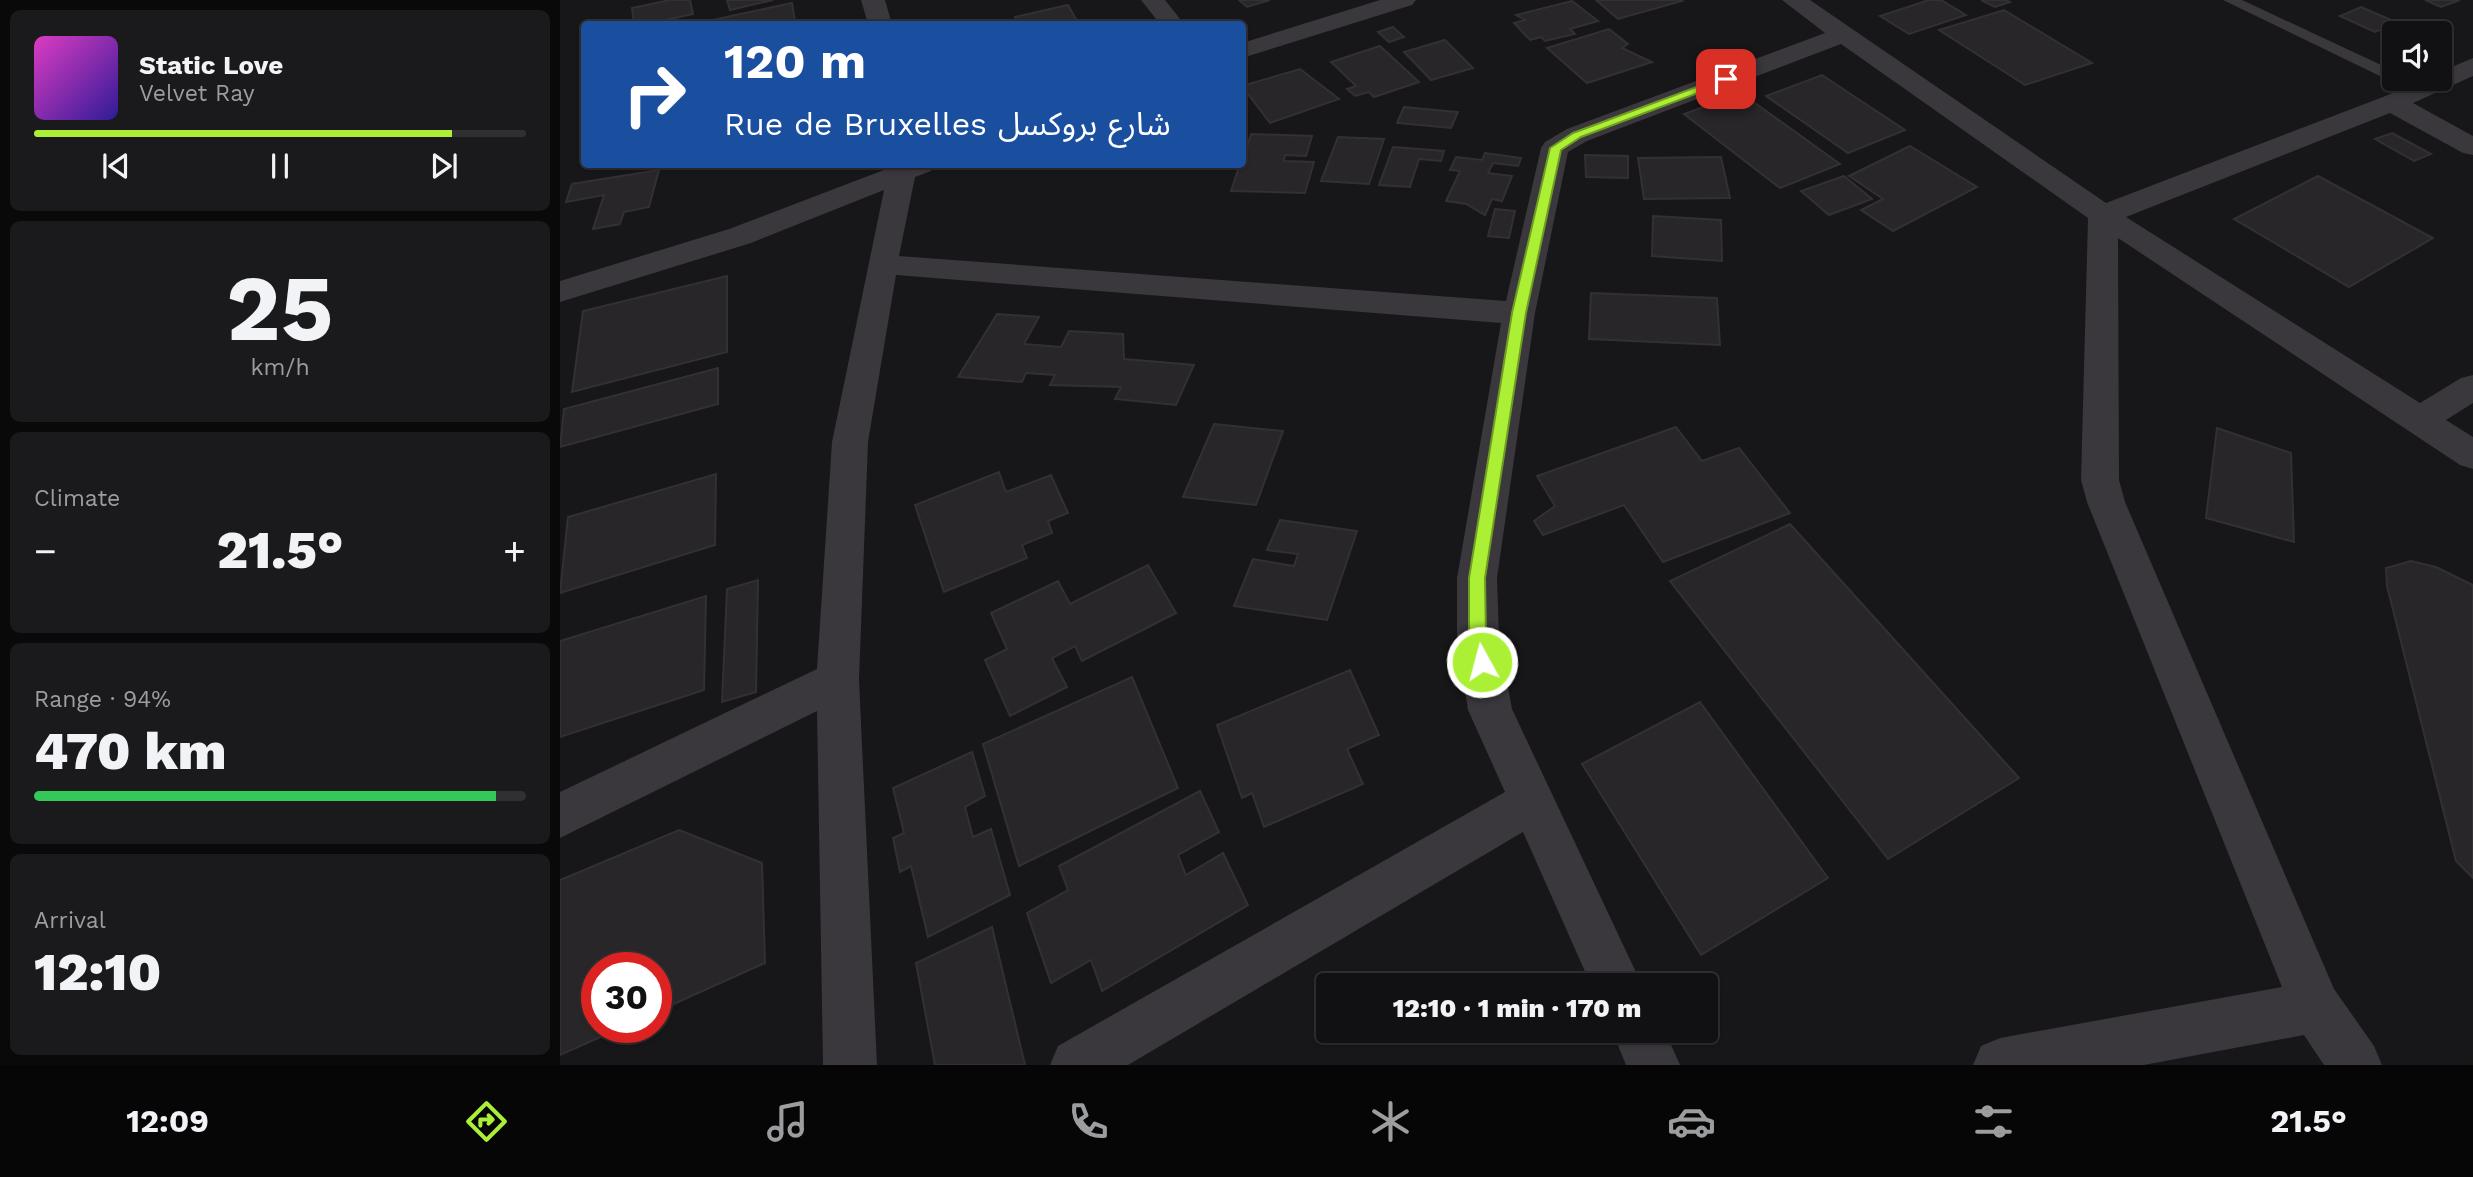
<!DOCTYPE html>
<meta charset="utf-8">
<style>
body{margin:0;font-family:"Work Sans","Noto Sans Arabic",sans-serif;background:#1a191b;color:#f1f3f6;height:100vh;display:flex;flex-direction:column;font-size:26px;white-space:nowrap}
*{box-sizing:border-box;margin:0}
p{font-size:23px;color:#9c9d9f}
.icon{flex:none;width:38px;height:38px;fill:none;stroke:currentColor;stroke-width:2;stroke-linecap:round;stroke-linejoin:round}
.map{position:relative;flex:1;overflow:hidden}
.side{display:flex;flex-direction:column;gap:10px;padding:10px;background:#09090a;width:560px}
.side>*{flex:none}
.banner{position:absolute;left:21px;top:21px;width:665px;height:147px;border-radius:7px;box-shadow:0 2px 5px #0004,0 0 0 2px #303032;background:#1a4fa0;color:#fff;overflow:hidden}
.controls{position:absolute;left:1822px;top:21px;display:grid;gap:14px}
.controls a{display:grid;place-items:center;width:70px;height:70px;border-radius:7px;background:#111012;box-shadow:0 2px 5px #0004,0 0 0 2px #303032;font-size:35px}
.speed{position:absolute;left:21px;top:952px;display:flex;gap:14px;font-size:35px;font-weight:700;text-align:center}
.speed>*{display:grid;place-content:center;width:91px;height:91px;border-radius:50%;background:#111012;box-shadow:0 2px 5px #0004,0 0 0 2px #303032;line-height:1}
.speed .limit{border:10px solid #d22;background:#fff;color:#111}
.pin{position:absolute;display:grid;place-items:center;width:60px;height:60px;color:#fff;margin:-30px;border-radius:14px;box-shadow:0 4px 10px #0006}
.me{position:absolute;width:77px;margin:-38px;rotate:353deg;stroke-linejoin:round;filter:drop-shadow(0 0 5px #0008)}
.turn{display:flex;align-items:center;gap:24px;height:147px;padding:0 28px;font-size:32px}
.turn .icon{width:91px;height:91px;stroke-width:2.5}
.turn b{display:block;font-size:49px;line-height:60px}
.big{font-size:52px;font-weight:800;line-height:1.1}
.side .tile{flex:1;display:flex;flex-direction:column;justify-content:center;gap:10px;min-width:0;padding:0 24px;border-radius:10px;background:#1a191b}
.side .dial{align-items:center;gap:0}
.dial b{font-size:91px;line-height:1}
.song{display:flex;align-items:center;gap:21px}
.cover{width:84px;height:84px;border-radius:10px;background:linear-gradient(135deg,hsl(310 70% 55%),hsl(250 70% 35%))}
.played{height:7px;border-radius:4px;background:linear-gradient(90deg,#acf036 85%,#303032 85%)}
.keys{display:flex;justify-content:space-around;direction:ltr}
.heat{display:flex;justify-content:space-between;align-items:center;font-size:38px;direction:ltr}
.charge{height:10px;border-radius:5px;background:linear-gradient(90deg,#34c759 94%,#303032 0)}
.trip{position:absolute;left:756px;top:973px;width:402px;height:70px;border-radius:7px;background:#111012;box-shadow:0 2px 5px #0004,0 0 0 2px #303032;font-weight:800;line-height:70px;text-align:center}
.dock{display:flex;height:112px;justify-content:space-around;align-items:center;background:#070607;color:#9c9d9f}
.dock .icon{width:49px;height:49px}
.dock .selected{color:#acf036}
.dock b{font-size:32px;color:#f1f3f6}
main{display:flex;flex:1;min-height:0}
.map>svg:first-child{display:block}
.building{fill:#282629;stroke:#333034;stroke-width:2}
.lines{fill:none;stroke-linecap:round;stroke-linejoin:round}
.service{fill:#3a373d;fill-rule:evenodd}
.minor{fill:#3a373d;fill-rule:evenodd}
.route{fill:#acf036;stroke:#709c23;stroke-width:2}
</style>
<main>
<section class="side">
<div class="tile">
<div class="song"><i class="cover"></i><div><b>Static Love</b><p>Velvet Ray</p></div></div>
<div class="played"></div>
<div class="keys"><svg class="icon" aria-label="previous" viewBox="0 0 24 24"><path d="M18 5L8 12l10 7zM5 5v14"/></svg><svg class="icon" aria-label="pause" viewBox="0 0 24 24"><path d="M8 5v14M16 5v14"/></svg><svg class="icon" aria-label="next" viewBox="0 0 24 24"><path d="M6 5l10 7-10 7zM19 5v14"/></svg></div>
</div>
<div class="tile dial"><b>25</b><p>km/h</p></div>
<div class="tile"><p>Climate</p>
<div class="heat"><a>−</a><b class="big">21.5°</b><a>+</a></div>
</div>
<div class="tile"><p>Range · 94%</p><b class="big">470 km</b><div class="charge"></div></div>
<div class="tile"><p>Arrival</p><b class="big">12:10</b></div>
</section>
<div class="map">
<svg width="1913" height="1065" viewBox="0 0 1913 1065">
<rect width="100%" height="100%" fill="#171618"/>
<g class="building">
<polygon points="110,0 130,0 133,14 88,24 74,24 72,8"/>
<polygon points="167,0 213,0 170,10"/>
<polygon points="679,0 710,0 687,7"/>
<polygon points="1036,0 1119,0 1122,1 1058,19"/>
<polygon points="1369,0 1381,0 1406,15 1349,34 1320,16"/>
<polygon points="1421,0 1446,0 1450,2 1435,7"/>
<polygon points="1865,0 1900,0 1881,7"/>
<polygon points="1012,1 1038,21 1010,29 1015,34 985,41 981,37 970,40 954,23 965,20 956,15"/>
<polygon points="232,3 235,21 216,24 152,24 152,20"/>
<polygon points="508,5 519,24 458,24 455,17"/>
<polygon points="1801,7 1838,23 1815,32 1780,16"/>
<polygon points="1444,10 1532,63 1465,85 1379,30"/>
<polygon points="833,27 844,37 829,42 818,32"/>
<polygon points="1049,29 1068,44 1062,48 1092,62 1027,83 987,48"/>
<polygon points="885,40 913,68 871,80 844,52"/>
<polygon points="820,46 859,82 814,97 809,92 795,96 787,89 796,86 771,62"/>
<polygon points="740,69 779,99 710,123 682,86"/>
<polygon points="1262,75 1345,130 1288,153 1206,96"/>
<polygon points="1181,93 1280,164 1220,188 1124,114"/>
<polygon points="844,107 898,112 891,128 837,123"/>
<polygon points="1832,133 1871,154 1854,161 1815,139"/>
<polygon points="691,134 752,136 746,156 725,155 724,161 754,162 745,193 671,191 680,164 682,164"/>
<polygon points="778,137 824,139 809,184 761,181"/>
<polygon points="1350,146 1417,187 1333,231 1301,210 1323,199 1289,176"/>
<polygon points="833,147 884,151 881,161 859,159 850,187 819,185"/>
<polygon points="925,153 961,158 958,166 933,163 928,173 952,176 942,201 932,199 925,215 906,204 886,201 900,171 890,170 896,157 922,160"/>
<polygon points="1025,155 1068,156 1068,178 1026,177"/>
<polygon points="1161,157 1170,198 1084,199 1078,158"/>
<polygon points="99,170 89,207 64,212 60,224 33,229 44,195 6,202 12,184"/>
<polygon points="1284,176 1312,199 1269,215 1241,191"/>
<polygon points="1758,176 1873,238 1789,287 1674,219"/>
<polygon points="935,209 955,211 949,238 928,236"/>
<polygon points="1093,216 1161,220 1162,261 1092,256"/>
<polygon points="167,276 167,352 12,392 23,311"/>
<polygon points="1031,293 1157,298 1160,345 1029,339"/>
<polygon points="437,314 479,317 464,344 501,347 509,331 563,334 564,359 634,365 616,405 555,399 561,387 490,385 495,375 466,373 462,382 398,377"/>
<polygon points="158,368 158,404 0,447 4,409"/>
<polygon points="654,424 723,431 696,505 623,497"/>
<polygon points="1116,427 1142,461 1179,448 1230,513 1103,562 1064,505 983,535 974,521 995,506 977,476"/>
<polygon points="1657,428 1731,453 1734,542 1646,518"/>
<polygon points="439,472 446,492 491,475 508,513 488,521 492,533 462,545 467,558 384,592 355,505"/>
<polygon points="156,474 155,545 0,593 8,517"/>
<polygon points="720,520 797,531 767,620 674,606 693,559 734,566 738,554 707,550"/>
<polygon points="1230,524 1459,778 1328,859 1110,581"/>
<polygon points="1851,561 1876,567 1913,585 1913,878 1896,861 1827,586 1826,568"/>
<polygon points="588,565 616,613 522,661 515,646 492,658 507,687 450,716 425,660 447,649 431,613 498,581 510,604"/>
<polygon points="198,580 196,692 162,702 167,589"/>
<polygon points="146,596 144,690 0,737 0,641"/>
<polygon points="790,670 819,735 787,749 803,784 704,827 692,793 682,798 657,725"/>
<polygon points="572,677 618,788 459,866 423,744"/>
<polygon points="1140,702 1268,878 1141,955 1022,764"/>
<polygon points="412,752 425,796 405,807 413,837 431,829 450,895 368,937 351,866 340,872 333,838 344,833 333,788"/>
<polygon points="640,791 659,832 618,855 626,875 663,853 688,905 542,991 531,960 491,983 467,913 508,890 499,866"/>
<polygon points="119,830 202,863 205,963 96,1012 96,968 37,968 37,1027 63,1027 0,1055 0,880"/>
<polygon points="432,927 465,1065 375,1065 356,963"/>
</g>
<g class="lines">
<polygon class="service" points="1663,0 1682,0 1834,71 1834,79 1841,79 1834,82 1828,80"/>
<g class="minor">
<polygon points="301,0 325,0 332,24 308,24"/>
<polygon points="581,0 605,0 624,24 600,24"/>
<polygon points="820,0 856,0 852,5 682,58 682,43"/>
<polygon points="1222,0 1250,0 1546,203 1823,97 1864,79 1880,79 1880,72 1913,58 1913,76 1853,103 1913,136 1913,155 1903,153 1830,113 1566,217 1860,403 1901,378 1913,375 1913,403 1886,420 1913,437 1913,469 1900,465 1558,238 1559,480 1565,502 1774,989 1814,1046 1822,1065 1764,1065 1744,1035 1584,1065 1413,1065 1421,1046 1440,1038 1722,987 1527,502 1521,480 1528,218 1281,44 1027,141 1008,152 975,313 937,578 939,638 952,709 1082,985 1031,985 963,832 568,1065 490,1065 498,1046 945,792 908,710 897,638 897,578 941,323 336,275 308,442 299,680 317,1065 263,1065 257,711 0,838 0,792 257,669 272,442 324,190 191,243 0,302 0,281 169,229 329,168 330,164 375,164 371,171 355,177 339,256 946,301 981,148 985,142 1007,129 1265,33"/>
<polygon points="1052,1031 1105,1031 1120,1065 1066,1065"/>
</g>
</g>
<polygon class="route" points="1166,76 1172,79 1170,81 1021,137 1001,150 966,313 925,578 926,638 931,662 928,667 922,670 916,667 909,638 909,578 952,313 990,148 1013,133"/>
</svg>
<div class="controls">
<a><svg class="icon" aria-label="sound" viewBox="0 0 24 24"><path d="M4 9h4l5-4v14l-5-4H4zM17 9q2 3 0 6"/></svg></a>
</div>
<div class="speed"><div class="limit">30</div></div>
<div class="pin" style="left:1166px;top:79px;background:#d93025"><svg class="icon" aria-label="arrive" viewBox="0 0 24 24"><path d="M6 21V4h12l-3 4 3 4H6"/></svg></div>
<svg class="me" style="left:922px;top:662px" viewBox="-20 -20 40 40"><circle r="17" fill="#acf036" stroke="#fff" stroke-width="3"/><path d="M0-11L8 9 0 5-8 9z" fill="#fff"/></svg>
<div class="trip">12:10 · 1 min · 170 m</div>
<div class="banner">
<div class="turn"><svg class="icon" aria-label="right" viewBox="0 0 24 24"><path d="M7 20v-9h11M14 6l5 5-5 5"/></svg><div><b>120 m</b>Rue de Bruxelles شارع بروكسل</div></div>
</div>
</div>
</main>
<nav class="dock">
<b>12:09</b>
<svg class="icon selected" aria-label="directions" viewBox="0 0 24 24"><path d="M12 3l9 9-9 9-9-9zM9 14v-3h6M13 9l2 2-2 2"/></svg>
<svg class="icon" aria-label="music" viewBox="0 0 24 24"><path d="M9 18V5l10-2v13"/><circle cx="6" cy="18" r="3"/><circle cx="16" cy="16" r="3"/></svg>
<svg class="icon" aria-label="phone" viewBox="0 0 24 24"><path d="M5 4h4l2 5-3 2q2 4 5 5l2-3 5 2v4C11 20 4 13 5 4z"/></svg>
<svg class="icon" aria-label="climate" viewBox="0 0 24 24"><path d="M12 3v18M4 7l16 10M4 17L20 7"/></svg>
<svg class="icon" aria-label="car" viewBox="0 0 24 24"><path d="M5 17H2v-5l4-1 3-4h7l3 4 3 1v5h-3M9 17h6M6 11h13"/><circle cx="7" cy="17" r="2"/><circle cx="17" cy="17" r="2"/></svg>
<svg class="icon" aria-label="filters" viewBox="0 0 24 24"><path d="M4 7h16M4 17h16"/><circle cx="9" cy="7" r="2"/><circle cx="15" cy="17" r="2"/></svg>
<b>21.5°</b>
</nav>
